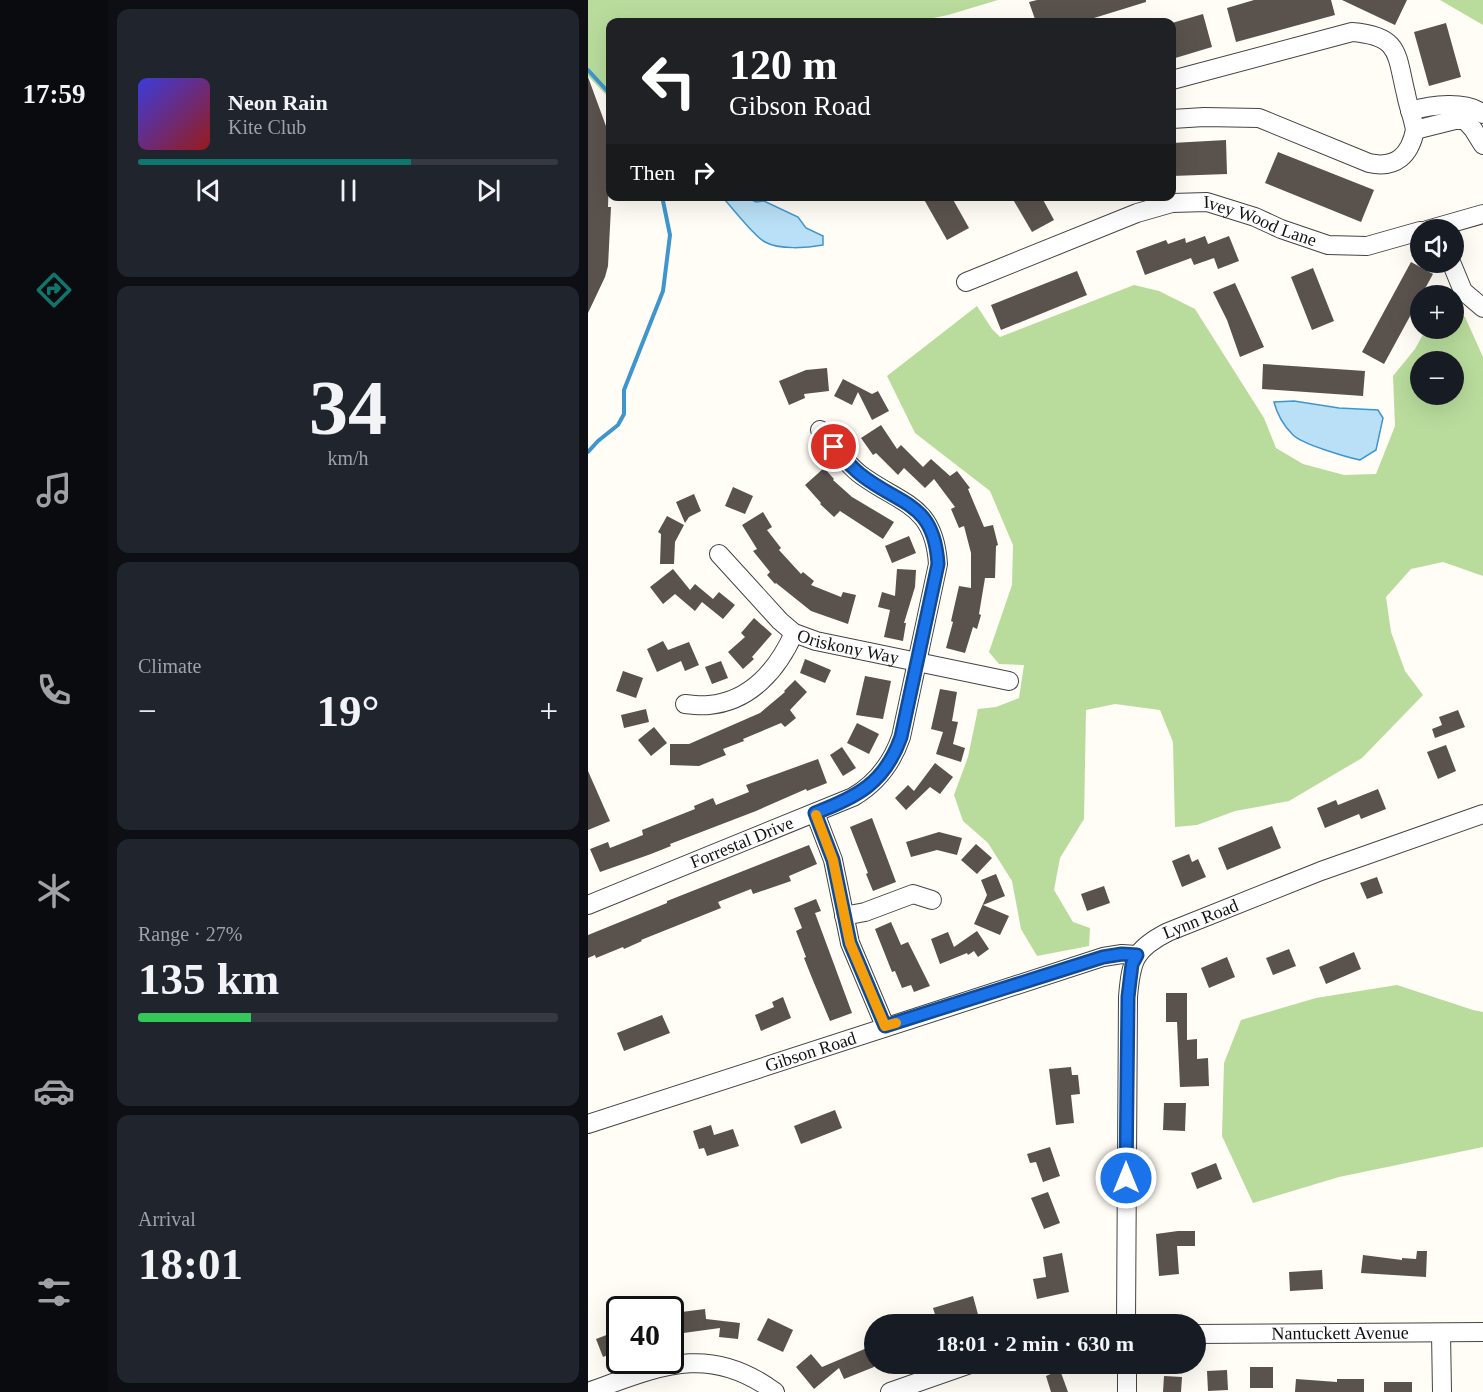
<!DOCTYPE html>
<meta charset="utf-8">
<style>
body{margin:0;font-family:"Times New Roman",serif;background:#20242c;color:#f1f3f6;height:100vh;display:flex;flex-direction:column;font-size:22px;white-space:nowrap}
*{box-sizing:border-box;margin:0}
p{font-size:20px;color:#9ea1a6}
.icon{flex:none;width:33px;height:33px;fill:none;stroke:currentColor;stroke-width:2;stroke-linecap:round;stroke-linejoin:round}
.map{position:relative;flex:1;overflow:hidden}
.panel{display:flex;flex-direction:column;gap:9px;padding:9px;background:#0d0f14;width:480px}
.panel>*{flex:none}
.banner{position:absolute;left:18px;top:18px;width:570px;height:183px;border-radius:12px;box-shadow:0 6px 24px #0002;background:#202124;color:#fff;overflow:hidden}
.tools{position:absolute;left:822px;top:219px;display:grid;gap:12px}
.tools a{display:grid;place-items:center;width:54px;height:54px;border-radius:50%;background:#171b24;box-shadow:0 6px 24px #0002;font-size:30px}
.speed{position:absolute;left:18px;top:1296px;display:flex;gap:12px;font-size:30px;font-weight:700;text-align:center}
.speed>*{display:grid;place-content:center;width:78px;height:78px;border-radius:50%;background:#171b24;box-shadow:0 6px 24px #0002;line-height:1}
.speed .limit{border:3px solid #111;border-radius:9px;background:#fff;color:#111}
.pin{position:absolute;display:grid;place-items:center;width:51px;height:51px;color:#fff;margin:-26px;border:3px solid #fff;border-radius:50%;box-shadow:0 2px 6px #0007}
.me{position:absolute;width:66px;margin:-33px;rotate:0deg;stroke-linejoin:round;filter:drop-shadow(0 0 4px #0008)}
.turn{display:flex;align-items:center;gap:21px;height:126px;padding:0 24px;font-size:27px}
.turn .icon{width:78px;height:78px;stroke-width:2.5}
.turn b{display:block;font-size:42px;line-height:51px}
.then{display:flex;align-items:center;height:57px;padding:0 24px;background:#0003;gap:12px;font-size:22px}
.big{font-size:45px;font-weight:700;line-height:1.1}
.panel .tile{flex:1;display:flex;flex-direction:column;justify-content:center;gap:9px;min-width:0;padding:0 21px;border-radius:12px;background:#20242c}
.panel .dial{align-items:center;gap:0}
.dial b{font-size:78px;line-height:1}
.song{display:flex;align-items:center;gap:18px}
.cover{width:72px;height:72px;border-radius:9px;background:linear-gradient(135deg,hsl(240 70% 55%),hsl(0 70% 35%))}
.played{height:6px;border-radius:3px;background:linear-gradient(90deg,#0f766e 65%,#363941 65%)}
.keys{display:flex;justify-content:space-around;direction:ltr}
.heat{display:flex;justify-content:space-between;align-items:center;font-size:33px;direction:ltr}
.charge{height:9px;border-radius:4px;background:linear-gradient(90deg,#34c759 27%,#363941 0)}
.trip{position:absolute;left:276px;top:1314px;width:342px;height:60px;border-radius:30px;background:#171b24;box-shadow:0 6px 24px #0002;font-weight:700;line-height:60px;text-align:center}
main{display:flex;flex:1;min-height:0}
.tab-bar{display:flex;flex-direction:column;width:108px;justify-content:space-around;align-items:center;background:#090b0e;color:#9ea1a6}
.tab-bar .icon{width:42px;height:42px}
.tab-bar .on{color:#0f766e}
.tab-bar b{font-size:27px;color:#f1f3f6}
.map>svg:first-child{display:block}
.forest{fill:#b9dc9c;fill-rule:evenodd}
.water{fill:#b9e0f7;stroke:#3f96cf;stroke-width:1.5}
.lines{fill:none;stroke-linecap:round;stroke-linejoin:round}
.stream{stroke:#3f96cf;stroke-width:4}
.building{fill:#5a524d}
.minor-casing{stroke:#444;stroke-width:20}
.minor{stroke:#fff;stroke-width:18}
.route-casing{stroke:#114b97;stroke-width:15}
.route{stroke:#1a73e8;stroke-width:10}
.slow{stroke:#f59e0b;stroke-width:10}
.labels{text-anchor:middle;stroke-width:6;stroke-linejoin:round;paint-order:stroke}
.street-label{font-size:18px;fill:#111;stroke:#fff}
</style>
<main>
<nav class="tab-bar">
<b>17:59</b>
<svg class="icon on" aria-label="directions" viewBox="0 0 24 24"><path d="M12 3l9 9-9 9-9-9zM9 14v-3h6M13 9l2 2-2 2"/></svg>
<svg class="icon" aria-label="music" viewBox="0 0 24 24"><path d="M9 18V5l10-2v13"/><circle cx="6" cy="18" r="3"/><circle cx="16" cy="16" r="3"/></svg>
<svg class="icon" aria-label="phone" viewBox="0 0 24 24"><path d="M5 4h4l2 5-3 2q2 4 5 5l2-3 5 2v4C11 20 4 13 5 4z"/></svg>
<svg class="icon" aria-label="climate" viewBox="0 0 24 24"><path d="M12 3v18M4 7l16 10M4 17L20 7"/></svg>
<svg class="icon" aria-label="car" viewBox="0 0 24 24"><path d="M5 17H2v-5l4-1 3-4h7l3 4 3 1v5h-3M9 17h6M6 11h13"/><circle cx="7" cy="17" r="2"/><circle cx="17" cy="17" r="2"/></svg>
<svg class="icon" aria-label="filters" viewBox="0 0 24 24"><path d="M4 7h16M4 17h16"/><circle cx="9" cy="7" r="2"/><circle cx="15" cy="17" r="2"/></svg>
</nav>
<section class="panel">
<div class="tile">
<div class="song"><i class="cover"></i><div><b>Neon Rain</b><p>Kite Club</p></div></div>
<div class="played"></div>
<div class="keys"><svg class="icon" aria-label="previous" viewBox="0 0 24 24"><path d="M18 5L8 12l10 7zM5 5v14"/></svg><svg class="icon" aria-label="pause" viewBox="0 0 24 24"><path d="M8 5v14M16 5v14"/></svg><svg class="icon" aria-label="next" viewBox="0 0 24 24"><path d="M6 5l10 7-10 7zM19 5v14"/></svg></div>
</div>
<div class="tile dial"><b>34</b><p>km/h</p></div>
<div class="tile"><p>Climate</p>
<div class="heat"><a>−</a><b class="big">19°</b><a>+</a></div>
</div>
<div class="tile"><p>Range · 27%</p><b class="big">135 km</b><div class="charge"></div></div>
<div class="tile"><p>Arrival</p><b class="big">18:01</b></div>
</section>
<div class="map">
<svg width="895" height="1392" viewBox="0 0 895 1392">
<rect width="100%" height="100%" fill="#fffdf5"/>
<g class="forest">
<polygon points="0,0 410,0 360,15 326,22 22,22 22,99 0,76"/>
<polygon points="852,0 895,0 895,25"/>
<path d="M546,285L571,291L607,309L676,418L688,448L715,464L756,475L788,474L807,426L805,376L827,349L838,329L866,328V312L877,317L895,357V576L855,562L823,569L798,597L803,632L817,671L835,695L774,758L701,801L647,811L609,825L587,827L585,742L572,710L527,704L498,710L496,819L472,858L466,890L485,922L502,928L501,946L449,956L433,929L424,881L400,843L375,821L366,795L380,757L390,709L408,707L431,698L436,665L411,664L401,652L424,585L425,545L402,491L327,433L299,376L389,306L404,329L412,337ZM832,362H866V394H832Z"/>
<polygon points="809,985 885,1010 895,1012 895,1147 751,1177 665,1203 634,1136 636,1063 653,1020 728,998"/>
</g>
<g class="water">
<path d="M137,197H158L168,202L176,201L210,217L218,228L235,236V245C219,248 191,250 177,242C167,237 146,210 137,200Z"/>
<path d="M706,401L751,408L790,410L795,418L788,450L772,460C758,457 714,444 705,435C695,425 689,414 686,402Z"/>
</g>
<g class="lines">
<g class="stream">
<polyline points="0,70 22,94"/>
<polyline points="0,452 10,441 30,425 36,414 36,390 75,291 82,235 74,196"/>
</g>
</g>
<g class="building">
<polygon points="449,0 558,0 558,2 493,22 448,22 441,2"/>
<polygon points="666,0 743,0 747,15 648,42 639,8"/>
<polygon points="754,0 819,0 807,25"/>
<polygon points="615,14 624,47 584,59 584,23"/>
<polygon points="858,23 873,77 841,86 826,32"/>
<polygon points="0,77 22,137 20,207 23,207 20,266 17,277 0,313"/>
<polygon points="638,140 639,174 584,176 584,143"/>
<polygon points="690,152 786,190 773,222 677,183"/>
<polygon points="334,196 363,196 381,228 359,240"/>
<polygon points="423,196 453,196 466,220 444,232"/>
<polygon points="617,236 620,244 641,236 651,261 630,269 626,258 606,265 603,258 557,275 548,251 578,240 580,244 597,238 598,243"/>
<polygon points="823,262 845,274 796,364 774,352"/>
<polygon points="725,268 746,321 724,330 703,277"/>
<polygon points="489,271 499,295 413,330 403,305"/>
<polygon points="647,283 676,347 652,357 639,320 625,292"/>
<polygon points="675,364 777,371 775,396 674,389"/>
<polygon points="239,368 241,391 216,394 217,398 201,405 191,381 218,370"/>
<polygon points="255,379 284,394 290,391 301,411 284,420 270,392 264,405 246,396"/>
<polygon points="293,425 309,449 313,445 335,467 343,459 362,476 369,471 382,488 380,489 396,527 405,525 410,545 408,546 407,578 397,578 391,614 393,615 389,629 385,627 377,653 358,648 365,622 363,621 371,586 383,588 383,553 376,526 371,528 363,509 367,507 346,479 337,488 316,468 310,475 288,453 285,455 273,438"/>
<polygon points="236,468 246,479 245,480 264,497 306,522 295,539 252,511 246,517 232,504 233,503 217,485"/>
<polygon points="145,487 165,496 157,514 137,506"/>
<polygon points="106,494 113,511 101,517 97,523 88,502"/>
<polygon points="175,512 184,527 179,530 193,548 191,550 213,574 215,572 226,581 223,585 253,597 255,592 268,595 260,624 223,611 188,583 187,584 179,575 182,572 165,551 169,549 154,525"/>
<polygon points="79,516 96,525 87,542 86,564 72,564 73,534 70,532"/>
<polygon points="321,536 328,553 304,563 297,546"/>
<polygon points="85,569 102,590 107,584 125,599 131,592 147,605 135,619 114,602 107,611 87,594 75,604 62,587"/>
<polygon points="309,569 328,570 327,587 316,623 318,623 315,641 296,637 302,610 290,607 294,592 307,596"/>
<polygon points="166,618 184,634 164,657 166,659 155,669 140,652 157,637 153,633"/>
<polygon points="75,641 80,650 101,642 111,665 97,671 93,661 69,672 59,649"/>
<polygon points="217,659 243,670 237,683 212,673"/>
<polygon points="133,661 140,678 124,684 117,667"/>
<polygon points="35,671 55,678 48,698 28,691"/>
<polygon points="277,676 303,681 295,719 268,715"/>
<polygon points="207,680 219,692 202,710 208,718 197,727 193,723 155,739 156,741 135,749 138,755 111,766 82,765 82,744 101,744 172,713 197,692 196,691"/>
<polygon points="352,689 369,692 364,721 370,722 365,744 377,748 373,762 348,754 355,732 343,729"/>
<polygon points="58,709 61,722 36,728 33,715"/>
<polygon points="870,710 877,727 847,738 844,729 854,725 851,717"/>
<polygon points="269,723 291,734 281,754 259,743"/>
<polygon points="66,727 79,743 63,756 50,740"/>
<polygon points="858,745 868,771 850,779 839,752"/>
<polygon points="254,747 268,768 255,776 242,755"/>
<polygon points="230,759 239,783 219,791 218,789 168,811 82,844 83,846 63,854 12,872 2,849 20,842 22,848 55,835 54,830 107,809 106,806 125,798 128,805 161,792 158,785"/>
<polygon points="347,763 365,777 352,794 342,787 318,810 307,798 320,785 326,791"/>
<polygon points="0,771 22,821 0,830"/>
<polygon points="790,789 798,809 773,819 771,814 737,828 729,808 748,800 750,805"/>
<polygon points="284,818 308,882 285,891 278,874 280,873 262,827"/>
<polygon points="684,826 693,848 639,870 630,848"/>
<polygon points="351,832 374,838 369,855 349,850 323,857 318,842"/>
<polygon points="388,844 404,858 389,874 373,860"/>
<polygon points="221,845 229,864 201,876 203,881 165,894 163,889 130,902 133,908 53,940 54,941 36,949 35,947 8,958 7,955 0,958 0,935 79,903 79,901"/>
<polygon points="601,854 604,862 610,859 618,877 594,887 584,861"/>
<polygon points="408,874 417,896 395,905 421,916 412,935 386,924 399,895 393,880"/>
<polygon points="789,877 795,893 779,899 772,883"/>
<polygon points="516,886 522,903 499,911 493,894"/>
<polygon points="228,899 233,911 227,913 264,1013 242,1021 224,978 216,958 218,957 208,931 214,928 206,908"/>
<polygon points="303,922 313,945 320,942 342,986 326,992 323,985 314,988 307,971 304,972 287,929"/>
<polygon points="389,931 401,949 390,957 386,951 380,955 379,953 352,964 343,939 360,932 366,947"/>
<polygon points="701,949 708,966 685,975 678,958"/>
<polygon points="766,952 773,969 738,984 731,967"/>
<polygon points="639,957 647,977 621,988 613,968"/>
<polygon points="578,993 599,993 599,1040 609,1039 609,1059 620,1058 621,1086 592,1087 589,1022 578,1022"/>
<polygon points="195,997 203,1018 173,1031 167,1015 186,1007 184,1002"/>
<polygon points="74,1015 82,1033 36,1051 29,1033"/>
<polygon points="483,1067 484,1075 490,1075 492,1094 483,1095 486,1123 468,1125 461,1069"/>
<polygon points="576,1103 598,1103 597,1131 575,1130"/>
<polygon points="247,1110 254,1128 213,1144 206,1126"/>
<polygon points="123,1125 126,1135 145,1129 151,1146 119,1156 116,1148 111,1149 105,1131"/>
<polygon points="462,1147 472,1176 455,1182 448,1162 442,1163 439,1154"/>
<polygon points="628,1163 634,1179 609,1189 603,1173"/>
<polygon points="460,1192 472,1223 456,1229 443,1198"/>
<polygon points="590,1231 607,1231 607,1246 589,1246 591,1274 571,1276 568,1234"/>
<polygon points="829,1251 839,1251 838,1277 773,1273 775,1255 814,1260 814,1258 828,1259"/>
<polygon points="474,1253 481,1292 449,1299 445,1279 458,1277 455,1257"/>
<polygon points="734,1270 735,1289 702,1291 701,1272"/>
<polygon points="385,1296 391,1318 369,1324 350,1324 345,1308"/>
<polygon points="117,1309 118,1319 152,1323 150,1339 131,1337 132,1328 88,1334 86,1313"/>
<polygon points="180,1318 205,1330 195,1352 169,1340"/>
<polygon points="29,1331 32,1338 32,1350 15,1357 8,1339"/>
<polygon points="286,1345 286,1367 256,1379 251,1368 226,1389 208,1367 223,1354 234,1367"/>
<rect x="662" y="1367" width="23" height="21"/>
<polygon points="472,1370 480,1392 463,1392 458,1376"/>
<polygon points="639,1370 640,1390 620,1391 619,1371"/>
<polygon points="576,1376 594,1377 593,1392 575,1392"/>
<polygon points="708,1379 749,1382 749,1379 776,1379 776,1392 707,1392"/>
<rect x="796" y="1382" width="28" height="10"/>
</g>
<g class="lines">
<g class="minor-casing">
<g id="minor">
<path d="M584,80L764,32C813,36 808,54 818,94C820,106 825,117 827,130C822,155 808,169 781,163L671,118L616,117L584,119"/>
<path d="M822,111C843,105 878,100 895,114"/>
<polyline points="827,130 867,120 877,120 885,129 895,145"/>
<polyline points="839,230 895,214"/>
<polyline points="863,262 875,291 895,308"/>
<path id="s1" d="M378,282L549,213L584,203L619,202L667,217L693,229L740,245L779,246L832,231"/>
<path id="s2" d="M131,554L192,621L206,633L228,641L421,681"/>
<path d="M97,704C105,705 113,706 121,705C163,701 190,669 206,633"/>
<polyline points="227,813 245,860 262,943 297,1026"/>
<path id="s3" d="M0,905L265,797C289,783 304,763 313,737L350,564C346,504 314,505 273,475C257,463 245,445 232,430"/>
<polyline points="256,916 277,912 325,894 344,900"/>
<path id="s4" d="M0,1124L515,957L534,954L549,955"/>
<path id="s5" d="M538,1324L540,997C543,961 546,949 580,932L733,871L895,814"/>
<polyline points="853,1333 854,1392"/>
<path id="s6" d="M608,1334L895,1332"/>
<polyline points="539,1364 539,1392"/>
<path d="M0,1392C70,1367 120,1342 187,1392"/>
<polyline points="302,1392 382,1364"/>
</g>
</g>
<use href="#minor" class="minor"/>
</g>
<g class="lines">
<g class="route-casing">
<path id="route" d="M246,447C254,456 262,466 272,474C312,506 346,501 350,564L313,737C297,783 269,797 227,813L245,860L262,943L297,1026L515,957L534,954L549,955L544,964L540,997L538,1178"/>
</g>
<use href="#route" class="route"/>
<polyline class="slow" points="228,815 245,860 262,943 297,1026 308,1023"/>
</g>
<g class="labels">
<g class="street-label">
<text dy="6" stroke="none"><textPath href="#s1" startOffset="312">Ivey Wood Lane</textPath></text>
<text dy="6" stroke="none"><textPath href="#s2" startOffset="165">Oriskony Way</textPath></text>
<text dy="6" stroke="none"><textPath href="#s3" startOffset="166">Forrestal Drive</textPath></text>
<text dy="6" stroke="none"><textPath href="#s5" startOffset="444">Lynn Road</textPath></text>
<text dy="6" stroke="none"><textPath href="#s4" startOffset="234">Gibson Road</textPath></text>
<text dy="6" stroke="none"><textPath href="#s6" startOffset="144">Nantuckett Avenue</textPath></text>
</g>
</g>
</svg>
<div class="tools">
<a><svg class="icon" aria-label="sound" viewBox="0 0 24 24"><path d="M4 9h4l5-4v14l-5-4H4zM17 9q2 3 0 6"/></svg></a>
<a>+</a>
<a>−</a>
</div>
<div class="speed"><div class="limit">40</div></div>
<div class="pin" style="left:246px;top:447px;background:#d93025"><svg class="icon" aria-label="arrive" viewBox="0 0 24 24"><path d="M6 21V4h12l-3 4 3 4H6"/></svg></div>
<svg class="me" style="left:538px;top:1178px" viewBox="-20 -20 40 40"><circle r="17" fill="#1a73e8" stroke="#fff" stroke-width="3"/><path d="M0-11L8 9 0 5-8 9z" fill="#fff"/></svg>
<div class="trip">18:01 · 2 min · 630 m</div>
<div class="banner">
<div class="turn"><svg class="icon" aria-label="left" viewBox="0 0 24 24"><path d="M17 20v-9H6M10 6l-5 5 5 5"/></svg><div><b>120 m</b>Gibson Road</div></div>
<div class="then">Then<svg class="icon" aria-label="right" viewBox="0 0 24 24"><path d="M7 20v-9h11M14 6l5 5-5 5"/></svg></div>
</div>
</div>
</main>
